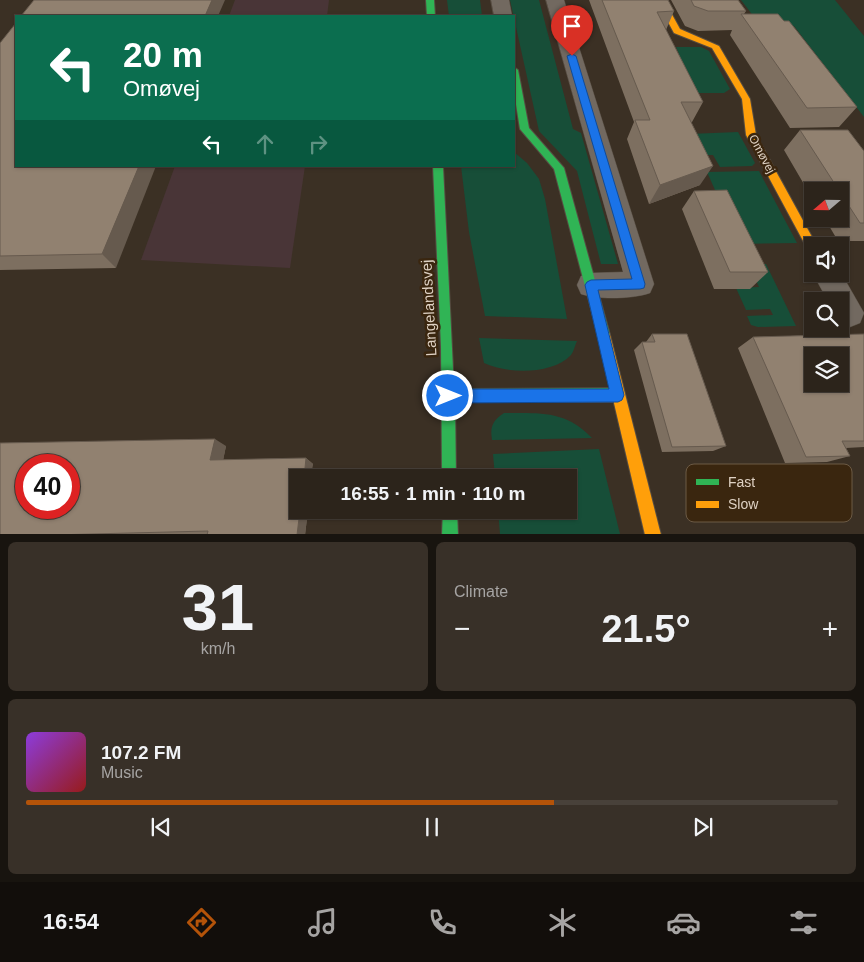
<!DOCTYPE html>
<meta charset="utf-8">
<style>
body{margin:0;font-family:Arial,sans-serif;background:#383028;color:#f1f3f6;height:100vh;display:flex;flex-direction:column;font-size:19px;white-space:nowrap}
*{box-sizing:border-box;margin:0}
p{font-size:16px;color:#a6a4a3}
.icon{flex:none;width:28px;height:28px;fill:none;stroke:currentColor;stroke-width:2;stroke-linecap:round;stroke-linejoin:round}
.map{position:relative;height:534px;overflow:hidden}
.panel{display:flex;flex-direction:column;gap:8px;padding:8px;background:#18140f;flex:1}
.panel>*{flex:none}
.top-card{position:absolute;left:15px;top:15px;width:500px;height:152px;border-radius:0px;box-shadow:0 1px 4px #0004,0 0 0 1px #48413a;background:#0b6e4f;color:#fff;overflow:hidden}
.needle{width:32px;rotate:250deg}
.buttons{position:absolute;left:804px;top:182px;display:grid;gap:10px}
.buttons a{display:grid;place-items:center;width:45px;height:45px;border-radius:0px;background:#2c241b;box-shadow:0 1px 4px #0004,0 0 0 1px #48413a;font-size:25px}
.speed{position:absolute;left:15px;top:454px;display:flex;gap:10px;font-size:25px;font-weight:700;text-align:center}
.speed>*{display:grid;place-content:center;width:65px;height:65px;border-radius:50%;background:#2c241b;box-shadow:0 1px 4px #0004,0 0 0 1px #48413a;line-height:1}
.speed .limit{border:8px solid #d22;background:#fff;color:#111}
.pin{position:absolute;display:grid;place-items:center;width:42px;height:42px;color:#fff;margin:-51px -21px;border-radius:50% 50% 50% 0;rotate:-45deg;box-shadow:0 0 5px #0007}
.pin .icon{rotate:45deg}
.me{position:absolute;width:55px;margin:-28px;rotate:90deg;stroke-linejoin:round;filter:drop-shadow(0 0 4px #0008)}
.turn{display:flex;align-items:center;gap:18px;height:105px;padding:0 25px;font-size:22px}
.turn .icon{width:65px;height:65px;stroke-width:2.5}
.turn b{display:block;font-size:35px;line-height:42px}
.lanes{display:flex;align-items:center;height:48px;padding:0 25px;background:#0003;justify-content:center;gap:25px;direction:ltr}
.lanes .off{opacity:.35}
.big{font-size:38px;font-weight:800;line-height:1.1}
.panel .card{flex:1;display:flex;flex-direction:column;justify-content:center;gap:8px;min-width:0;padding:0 18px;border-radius:8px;background:#383028}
.panel .dial{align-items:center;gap:0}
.dial b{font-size:65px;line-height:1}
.song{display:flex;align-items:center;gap:15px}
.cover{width:60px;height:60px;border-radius:8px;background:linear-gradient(135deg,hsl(270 70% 55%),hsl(0 70% 35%))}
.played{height:5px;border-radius:2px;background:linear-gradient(90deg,#b45309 65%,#48413a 65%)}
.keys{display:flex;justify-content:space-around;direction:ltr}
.heat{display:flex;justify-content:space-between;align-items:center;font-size:28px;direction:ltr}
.panel .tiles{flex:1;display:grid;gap:8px;grid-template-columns:1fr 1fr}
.card:last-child{grid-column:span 2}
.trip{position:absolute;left:289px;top:469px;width:288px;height:50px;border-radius:0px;background:#2c241b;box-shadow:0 1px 4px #0004,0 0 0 1px #48413a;font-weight:800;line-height:50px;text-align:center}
.dock{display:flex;height:80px;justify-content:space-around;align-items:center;background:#120e0b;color:#a6a4a3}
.dock .icon{width:35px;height:35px}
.dock .active{color:#b45309}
.dock b{font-size:22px;color:#f1f3f6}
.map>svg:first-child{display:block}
.education{fill:#493537}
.green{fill:#174e38}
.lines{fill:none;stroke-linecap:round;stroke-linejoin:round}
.street-casing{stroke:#564c41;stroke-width:1}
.fast-casing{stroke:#564c41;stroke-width:2}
.slow-casing{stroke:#564c41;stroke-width:2}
.street{fill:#726960;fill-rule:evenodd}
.fast{fill:#30b455;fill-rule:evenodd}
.slow{fill:#ff9f0a;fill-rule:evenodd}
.wall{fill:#7d6f60}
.shaded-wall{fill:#665a4e}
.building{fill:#918170;stroke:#665a4e;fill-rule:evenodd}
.route{fill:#1a73e8;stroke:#114b97}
.labels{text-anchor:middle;stroke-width:5;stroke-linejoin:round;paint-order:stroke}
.far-street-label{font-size:12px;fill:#dfd2c4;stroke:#3a260f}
.street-label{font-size:15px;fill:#dfd2c4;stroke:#3a260f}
.key{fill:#3a260f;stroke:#6c5a45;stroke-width:1}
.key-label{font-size:14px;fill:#dfd2c4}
</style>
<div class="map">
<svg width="864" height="535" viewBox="0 0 864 535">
<rect width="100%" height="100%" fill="#3b3024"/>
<g class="education">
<polygon points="235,0 329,0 327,16 229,16"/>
<polygon points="175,166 305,166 290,268 141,260"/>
</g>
<g class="green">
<polygon points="447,0 480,0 482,16 449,16"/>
<polygon points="510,0 539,0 573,129 581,133 618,264 601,264 577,171 539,131"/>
<polygon points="741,0 835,0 864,36 864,117 794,26 761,26"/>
<polygon points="676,47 701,47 709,51 730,89 724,93 686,93 668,54 679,54"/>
<polygon points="738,132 755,163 752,166 720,167 713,155 699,155 689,134"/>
<polygon points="514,152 527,163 539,179 545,199 567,319 485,316 469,232 461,166 514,166"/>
<polygon points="759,171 797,243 739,244 707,172"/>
<polygon points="766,264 796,326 758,327 751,325 747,316 773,315 770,309 746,310 736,288 759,287 749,265"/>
<path d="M479,338L577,341C575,345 574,351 571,355C552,375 507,374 484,363Z"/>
<path d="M504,413C539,413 566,410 592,438L492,440C490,427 492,421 504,413Z"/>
<polygon points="599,449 620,534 500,534 498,510 568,510 568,478 495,477 493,454"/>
</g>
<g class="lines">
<g class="street-casing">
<g id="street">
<polygon points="491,0 509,0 512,16 494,16"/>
<path d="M546,0H564L654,284L650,293C633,299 598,300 581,294L577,285L581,276L591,273L623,272Z"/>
<polygon points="840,271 864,313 860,323 850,327 840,323 840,301 828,301 813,274 840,274"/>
</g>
</g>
<g class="fast-casing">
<g id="fast">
<polygon points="426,0 434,0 435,16 427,16"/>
<polygon points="514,67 518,70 529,128 564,168 610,335 608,339 604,341 600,339 598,335 554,169 520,129 514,92"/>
<polygon points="433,166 443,166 454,389 618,388 623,390 625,395 623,400 618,402 455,402 456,478 442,478 441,347"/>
<polygon points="443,510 457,510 458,535 442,535"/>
</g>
</g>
<g class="slow-casing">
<g id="slow">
<polygon points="656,0 664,0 680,29 719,46 750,99 756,135 817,246 812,246 812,251 808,250 746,135 742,99 712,48 674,33"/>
<polygon points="604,329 608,331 610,335 661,535 645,535 598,335 600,331"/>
</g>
</g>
<use href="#street" class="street"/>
<use href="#fast" class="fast"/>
<use href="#slow" class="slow"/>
</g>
<g class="wall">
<polygon points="589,0 668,0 674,11 666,30 703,102 692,122 690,122 700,185 649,204 627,139 634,122"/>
<polygon points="671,0 738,0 746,11 744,14 857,107 839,127 790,128 730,35 732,30 698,31 685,26"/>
<polygon points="0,43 116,268 0,270"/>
<polygon points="800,130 864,151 864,241 838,241 825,219 840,219 840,191 812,191 812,198 784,150"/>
<polygon points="694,191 768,272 750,289 714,289 682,209"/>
<polygon points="652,334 726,446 713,451 662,452 634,350 642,342 646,342"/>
<polygon points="864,334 864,447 846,448 850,456 827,462 785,463 738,348 753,337"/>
<polygon points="226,446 223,460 306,458 313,464 298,510 308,510 305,535 0,535"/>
</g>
<g class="shaded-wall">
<polygon points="212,0 225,0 218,16 205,16"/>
<polygon points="139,166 156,166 116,268 102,254"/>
<polygon points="713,166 700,185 649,204 660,185"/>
<polygon points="215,439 226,446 222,466 210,460"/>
<polygon points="306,458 313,464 311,478 304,478"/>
<polygon points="300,510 308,510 305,535 297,535"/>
</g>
<g class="building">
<polygon points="34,0 212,0 205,16 21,16"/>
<polygon points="602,0 668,0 674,11 657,12 703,102 681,102 713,166 660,185 635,120 650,120"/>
<polygon points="691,0 738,0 746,11 708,11 694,6"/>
<polygon points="741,14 778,14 784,21 789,21 857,107 807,108"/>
<polygon points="16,23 16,166 139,166 102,254 0,256 0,43"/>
<polygon points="800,130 848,130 864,151 864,223 860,223"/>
<polygon points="727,190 768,272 730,272 694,191"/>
<polygon points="652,334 687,334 726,446 672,447 642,342 655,342"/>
<path d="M864,334V441H842L850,456L806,457L753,337ZM812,356H840V384H812Z"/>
<path d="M215,439L210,460L306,458L304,478H298V510H300L297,535H207L208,531L52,535H0V443ZM26,465H69V508H26Z"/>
</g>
<polygon class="route" points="572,54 576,56 645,284 644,288 640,289 598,290 624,395 622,400 618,402 448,403 443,401 441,396 443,391 448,389 609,389 585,285 587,282 591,280 632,279 567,56"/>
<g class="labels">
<g class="far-street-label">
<text transform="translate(762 154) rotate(62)" y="4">Omøvej</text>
</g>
<g class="street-label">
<text transform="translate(429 308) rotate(-93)" y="5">Langelandsvej</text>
</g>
</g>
<rect x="686" y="464" width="166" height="58" rx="8" class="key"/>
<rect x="696" y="479" width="23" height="6" fill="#30b455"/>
<rect x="696" y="501" width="23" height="7" fill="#ff9f0a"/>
<g class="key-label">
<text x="728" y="487">Fast</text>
<text x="728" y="509">Slow</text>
</g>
</svg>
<div class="buttons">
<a><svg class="needle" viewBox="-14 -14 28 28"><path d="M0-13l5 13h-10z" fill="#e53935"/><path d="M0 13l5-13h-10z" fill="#a6a4a3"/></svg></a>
<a><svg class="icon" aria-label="sound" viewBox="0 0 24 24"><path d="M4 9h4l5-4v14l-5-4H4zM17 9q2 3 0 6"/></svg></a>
<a><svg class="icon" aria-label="search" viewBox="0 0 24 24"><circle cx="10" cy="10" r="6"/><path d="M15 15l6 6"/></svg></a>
<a><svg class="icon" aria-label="layers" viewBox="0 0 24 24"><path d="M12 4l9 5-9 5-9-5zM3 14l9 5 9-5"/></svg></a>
</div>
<div class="speed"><div class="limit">40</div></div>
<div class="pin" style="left:572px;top:56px;background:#d93025"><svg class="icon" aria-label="arrive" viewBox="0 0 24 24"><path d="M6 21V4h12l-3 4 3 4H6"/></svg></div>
<svg class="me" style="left:448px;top:396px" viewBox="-20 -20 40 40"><circle r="17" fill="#1a73e8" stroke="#fff" stroke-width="3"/><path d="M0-11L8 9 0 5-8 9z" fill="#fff"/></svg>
<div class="trip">16:55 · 1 min · 110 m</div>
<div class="top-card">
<div class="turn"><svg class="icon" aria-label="left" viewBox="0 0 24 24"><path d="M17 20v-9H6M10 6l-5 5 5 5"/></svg><div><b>20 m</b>Omøvej</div></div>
<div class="lanes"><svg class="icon" aria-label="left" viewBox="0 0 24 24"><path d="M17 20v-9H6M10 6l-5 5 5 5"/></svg><svg class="icon off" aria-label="ahead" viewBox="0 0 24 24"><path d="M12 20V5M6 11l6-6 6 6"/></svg><svg class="icon off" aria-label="right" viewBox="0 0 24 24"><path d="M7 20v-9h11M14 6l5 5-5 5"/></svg></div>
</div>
</div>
<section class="panel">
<div class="tiles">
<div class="card dial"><b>31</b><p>km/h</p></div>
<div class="card"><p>Climate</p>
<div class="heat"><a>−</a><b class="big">21.5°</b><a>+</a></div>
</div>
<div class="card">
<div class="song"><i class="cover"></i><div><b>107.2 FM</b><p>Music</p></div></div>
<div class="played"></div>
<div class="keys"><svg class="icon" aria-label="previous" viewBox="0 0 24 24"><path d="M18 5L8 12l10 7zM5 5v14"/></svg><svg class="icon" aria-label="pause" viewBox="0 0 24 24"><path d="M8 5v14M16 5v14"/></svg><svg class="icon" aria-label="next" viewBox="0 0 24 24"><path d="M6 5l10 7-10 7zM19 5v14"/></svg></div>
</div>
</div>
</section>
<nav class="dock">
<b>16:54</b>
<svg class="icon active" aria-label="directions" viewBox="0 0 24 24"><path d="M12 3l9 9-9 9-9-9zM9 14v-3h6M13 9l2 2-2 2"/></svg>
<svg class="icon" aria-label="music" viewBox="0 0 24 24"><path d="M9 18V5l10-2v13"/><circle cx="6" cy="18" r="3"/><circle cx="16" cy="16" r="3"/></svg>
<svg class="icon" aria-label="phone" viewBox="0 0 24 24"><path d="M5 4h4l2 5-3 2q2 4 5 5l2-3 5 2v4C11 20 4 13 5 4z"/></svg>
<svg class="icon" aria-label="climate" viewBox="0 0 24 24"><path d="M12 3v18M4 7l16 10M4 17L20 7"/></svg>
<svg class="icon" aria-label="car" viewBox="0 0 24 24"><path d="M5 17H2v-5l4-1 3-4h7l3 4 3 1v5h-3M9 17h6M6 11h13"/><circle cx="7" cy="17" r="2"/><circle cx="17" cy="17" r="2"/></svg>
<svg class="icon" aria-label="filters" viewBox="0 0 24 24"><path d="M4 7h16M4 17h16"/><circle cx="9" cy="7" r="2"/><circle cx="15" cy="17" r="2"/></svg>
</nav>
